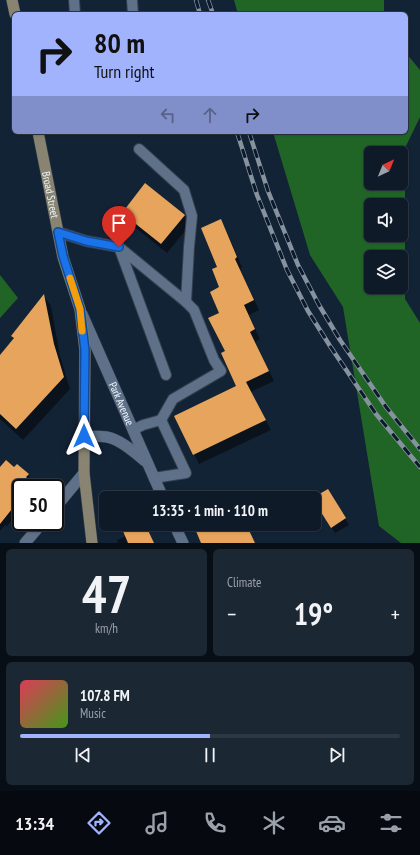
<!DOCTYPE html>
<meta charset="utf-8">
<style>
body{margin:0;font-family:"PT Sans Narrow",sans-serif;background:#1c2734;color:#f1f3f6;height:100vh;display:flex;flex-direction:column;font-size:15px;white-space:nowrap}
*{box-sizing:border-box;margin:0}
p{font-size:13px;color:#9ba1a8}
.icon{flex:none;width:22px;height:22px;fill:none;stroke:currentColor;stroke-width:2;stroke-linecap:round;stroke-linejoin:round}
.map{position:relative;height:543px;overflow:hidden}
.drawer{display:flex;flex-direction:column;gap:6px;padding:6px;background:#080e16;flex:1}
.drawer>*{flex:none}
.hud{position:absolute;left:12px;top:12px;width:396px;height:122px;border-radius:6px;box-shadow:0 1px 3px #0004,0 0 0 1px #2e3845;background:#a1b3fd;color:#111;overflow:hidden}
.needle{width:26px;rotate:43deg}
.tools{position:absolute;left:364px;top:146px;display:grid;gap:8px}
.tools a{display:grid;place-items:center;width:44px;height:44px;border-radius:6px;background:#0e1a28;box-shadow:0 1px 3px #0004,0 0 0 1px #2e3845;font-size:20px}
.speed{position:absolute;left:12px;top:479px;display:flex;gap:8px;font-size:20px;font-weight:700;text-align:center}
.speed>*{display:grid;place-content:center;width:52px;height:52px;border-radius:50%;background:#0e1a28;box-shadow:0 1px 3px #0004,0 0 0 1px #2e3845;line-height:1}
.speed .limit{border:2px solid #111;border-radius:6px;background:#fff;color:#111}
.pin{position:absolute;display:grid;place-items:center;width:34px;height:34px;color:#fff;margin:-41px -17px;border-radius:50% 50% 50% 0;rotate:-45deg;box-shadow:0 0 4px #0007}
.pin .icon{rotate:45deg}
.me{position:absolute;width:44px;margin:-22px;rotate:0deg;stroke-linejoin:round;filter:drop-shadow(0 0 3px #0008)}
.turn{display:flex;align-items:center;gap:14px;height:84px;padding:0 16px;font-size:18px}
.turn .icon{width:52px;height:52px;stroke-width:2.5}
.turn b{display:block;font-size:28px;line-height:34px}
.lanes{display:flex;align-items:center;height:38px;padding:0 16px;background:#0003;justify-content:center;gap:20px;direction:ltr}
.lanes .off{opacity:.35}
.big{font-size:30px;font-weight:700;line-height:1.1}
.drawer .tile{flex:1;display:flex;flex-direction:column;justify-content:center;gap:6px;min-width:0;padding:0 14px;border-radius:6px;background:#1c2734}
.drawer .dial{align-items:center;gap:0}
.dial b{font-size:52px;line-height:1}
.song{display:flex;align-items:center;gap:12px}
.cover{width:48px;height:48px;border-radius:6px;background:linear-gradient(135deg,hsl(350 70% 55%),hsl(100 70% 35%))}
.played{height:4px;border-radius:2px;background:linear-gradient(90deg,#a1b3fd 50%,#2e3845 50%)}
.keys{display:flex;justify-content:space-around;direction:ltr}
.heat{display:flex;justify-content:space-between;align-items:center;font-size:22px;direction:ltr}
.drawer .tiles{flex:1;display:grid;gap:6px;grid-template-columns:1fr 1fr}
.tile:last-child{grid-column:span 2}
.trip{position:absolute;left:99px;top:491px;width:222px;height:40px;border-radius:6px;background:#0e1a28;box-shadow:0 1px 3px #0004,0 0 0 1px #2e3845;font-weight:700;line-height:40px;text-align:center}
.menu{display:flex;height:64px;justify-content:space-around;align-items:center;background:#060a10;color:#9ba1a8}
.menu .icon{width:28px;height:28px}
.menu .active{color:#a1b3fd}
.menu b{font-size:18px;color:#f1f3f6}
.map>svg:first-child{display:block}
.forest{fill:#216526;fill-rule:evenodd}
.shadow{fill:#0007}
.building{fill:#e6a45c}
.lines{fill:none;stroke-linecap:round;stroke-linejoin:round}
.service-casing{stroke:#353f4e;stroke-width:12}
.minor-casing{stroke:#353f4e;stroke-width:12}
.secondary-casing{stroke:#353f4e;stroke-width:12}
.service{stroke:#5e7188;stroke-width:10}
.minor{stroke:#5e7188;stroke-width:11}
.secondary{stroke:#888471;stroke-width:11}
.rail-casing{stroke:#87929f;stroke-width:4.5}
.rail{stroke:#0a192c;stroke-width:3;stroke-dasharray:9;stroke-linecap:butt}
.route-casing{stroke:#114b97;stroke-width:10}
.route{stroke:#1a73e8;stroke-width:7}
.slow{stroke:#f59e0b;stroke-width:7}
.labels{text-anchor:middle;stroke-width:4;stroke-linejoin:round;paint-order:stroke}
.street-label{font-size:11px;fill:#eef5fd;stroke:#0a192c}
</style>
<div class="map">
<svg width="420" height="543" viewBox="0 0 420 543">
<rect width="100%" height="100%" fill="#132336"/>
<g class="forest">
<polygon points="234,0 384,0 384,14 238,14"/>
<path d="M406,53L420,70V117L405,148V299L420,323V543H401L379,526L343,307L310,255L273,132H406ZM371,153H401V183H371ZM371,205H401V235H371ZM371,257H401V287H371Z"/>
<polygon points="0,275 18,298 0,318"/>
</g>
<g class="shadow">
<polygon points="123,213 184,216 190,225 167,253 128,222"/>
<polygon points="220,220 226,230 242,267 240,269 259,310 249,315 260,339 255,342 274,381 251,392 271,430 199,464 194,454 238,387 227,352 220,313 220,288 218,267"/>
<polygon points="44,296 51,306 60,356 70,389 23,440 0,419 0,357 14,339 13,336"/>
<polygon points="0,469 15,469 28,475 32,481 30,482 33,487 21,488 21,501 16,506 19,511 7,526 5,525 0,531"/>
<polygon points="328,490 349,525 335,533 314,499"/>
<polygon points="121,524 145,524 154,543 118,543 117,540 126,536"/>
</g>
<g class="building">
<polygon points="145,183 185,215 161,244 122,213"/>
<polygon points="221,219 237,257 235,259 254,300 244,305 255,329 250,332 269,371 246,382 266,420 193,455 174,416 236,386 221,353 225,351 208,318 219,313 210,292 219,287 212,269 217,267 201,228"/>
<polygon points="44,294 54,344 64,377 16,429 0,414 0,355 14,338 11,336"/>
<polygon points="6,460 14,467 17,464 29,474 26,477 30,481 24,488 21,488 21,491 13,501 16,504 0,524 0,467"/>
<polygon points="328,489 346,518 331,528 314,501 316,496"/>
<polygon points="120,524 145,524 154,543 128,543"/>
<polygon points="211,524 246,524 255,543 201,543 196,531"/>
</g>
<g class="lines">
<g class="service-casing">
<g id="service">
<polyline points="74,0 75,14"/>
<polyline points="132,0 133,14"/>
<polyline points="139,149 184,190 192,216 189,247 186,302"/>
<polyline points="58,232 86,241 119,247 166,375"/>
<polyline points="119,247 186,302 194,310 214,360 221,371 173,399 161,420"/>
<polyline points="133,430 143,425 161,420 186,473 154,478"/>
</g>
</g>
<g class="minor-casing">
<g id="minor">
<path id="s1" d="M82,314L163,498"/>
<path d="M85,437C92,436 100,436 107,437C121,440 134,452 145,461"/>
<polyline points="55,508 84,473"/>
<polyline points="174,524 183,543"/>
<polyline points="25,543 43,522"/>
</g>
</g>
<g class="secondary-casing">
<g id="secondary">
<polyline points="12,0 15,14"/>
<path id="s2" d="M38,132L63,257L80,309L85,350L84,473L92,543"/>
</g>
</g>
<use href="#service" class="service"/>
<use href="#minor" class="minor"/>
<use href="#secondary" class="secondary"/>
<g class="rail-casing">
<g id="rail">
<polyline points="196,0 200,14"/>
<polyline points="208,0 213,14"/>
<polyline points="237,132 257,195 287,270 308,311 330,346 376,414 420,467"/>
<polyline points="249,132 268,191 298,265 319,305 340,340 386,407 420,449"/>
</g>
</g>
<use href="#rail" class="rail"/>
</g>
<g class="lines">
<g class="route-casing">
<polyline id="route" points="84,436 85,350 80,309 63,256 58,232 86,241 119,247"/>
</g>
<use href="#route" class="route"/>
<polyline class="slow" points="70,278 80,309 82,331"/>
</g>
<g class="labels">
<g class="street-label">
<text dy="4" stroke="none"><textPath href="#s2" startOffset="64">Broad Street</textPath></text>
<text dy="4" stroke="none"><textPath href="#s1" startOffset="98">Park Avenue</textPath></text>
</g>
</g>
</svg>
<div class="tools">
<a><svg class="needle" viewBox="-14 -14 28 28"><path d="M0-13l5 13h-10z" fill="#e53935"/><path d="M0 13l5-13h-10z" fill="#9ba1a8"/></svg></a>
<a><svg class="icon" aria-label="sound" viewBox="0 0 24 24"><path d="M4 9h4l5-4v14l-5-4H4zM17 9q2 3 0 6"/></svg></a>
<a><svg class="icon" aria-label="layers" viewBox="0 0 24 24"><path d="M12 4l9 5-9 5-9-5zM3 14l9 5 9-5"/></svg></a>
</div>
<div class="speed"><div class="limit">50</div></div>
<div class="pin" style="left:119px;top:247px;background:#d93025"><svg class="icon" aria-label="arrive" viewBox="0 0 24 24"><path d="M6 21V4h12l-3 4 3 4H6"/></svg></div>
<svg class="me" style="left:84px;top:436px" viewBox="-20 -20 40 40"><path d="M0-17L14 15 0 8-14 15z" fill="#1a73e8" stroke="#fff" stroke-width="4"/></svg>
<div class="trip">13:35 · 1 min · 110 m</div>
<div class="hud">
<div class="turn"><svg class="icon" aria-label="right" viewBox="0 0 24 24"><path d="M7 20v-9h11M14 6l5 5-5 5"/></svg><div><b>80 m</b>Turn right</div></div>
<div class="lanes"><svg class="icon off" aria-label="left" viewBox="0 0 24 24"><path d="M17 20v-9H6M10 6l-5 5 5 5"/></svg><svg class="icon off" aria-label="ahead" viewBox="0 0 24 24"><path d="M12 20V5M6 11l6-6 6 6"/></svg><svg class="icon" aria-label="right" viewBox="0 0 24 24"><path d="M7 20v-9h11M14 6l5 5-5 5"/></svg></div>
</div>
</div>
<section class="drawer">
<div class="tiles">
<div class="tile dial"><b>47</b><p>km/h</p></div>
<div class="tile"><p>Climate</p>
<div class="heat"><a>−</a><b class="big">19°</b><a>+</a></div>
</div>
<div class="tile">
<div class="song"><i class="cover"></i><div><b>107.8 FM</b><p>Music</p></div></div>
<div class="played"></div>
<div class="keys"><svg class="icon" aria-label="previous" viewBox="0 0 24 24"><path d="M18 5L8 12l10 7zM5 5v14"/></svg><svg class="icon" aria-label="pause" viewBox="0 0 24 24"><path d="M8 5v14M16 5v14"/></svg><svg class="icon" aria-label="next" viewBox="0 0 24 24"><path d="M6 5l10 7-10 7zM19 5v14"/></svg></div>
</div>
</div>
</section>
<nav class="menu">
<b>13:34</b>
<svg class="icon active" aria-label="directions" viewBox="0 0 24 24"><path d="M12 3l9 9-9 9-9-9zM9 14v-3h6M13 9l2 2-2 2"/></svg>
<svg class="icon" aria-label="music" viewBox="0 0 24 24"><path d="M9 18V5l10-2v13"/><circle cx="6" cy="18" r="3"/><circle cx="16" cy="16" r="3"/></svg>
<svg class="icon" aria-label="phone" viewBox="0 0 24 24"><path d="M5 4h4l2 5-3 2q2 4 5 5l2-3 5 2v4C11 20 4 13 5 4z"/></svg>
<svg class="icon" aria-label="climate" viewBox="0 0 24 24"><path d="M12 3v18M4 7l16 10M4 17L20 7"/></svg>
<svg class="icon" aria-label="car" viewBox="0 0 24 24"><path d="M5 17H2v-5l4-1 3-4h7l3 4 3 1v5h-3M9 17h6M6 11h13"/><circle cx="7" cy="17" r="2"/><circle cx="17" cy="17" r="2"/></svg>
<svg class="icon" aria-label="filters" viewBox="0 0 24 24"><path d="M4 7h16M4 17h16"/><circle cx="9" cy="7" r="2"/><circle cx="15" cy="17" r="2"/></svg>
</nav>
